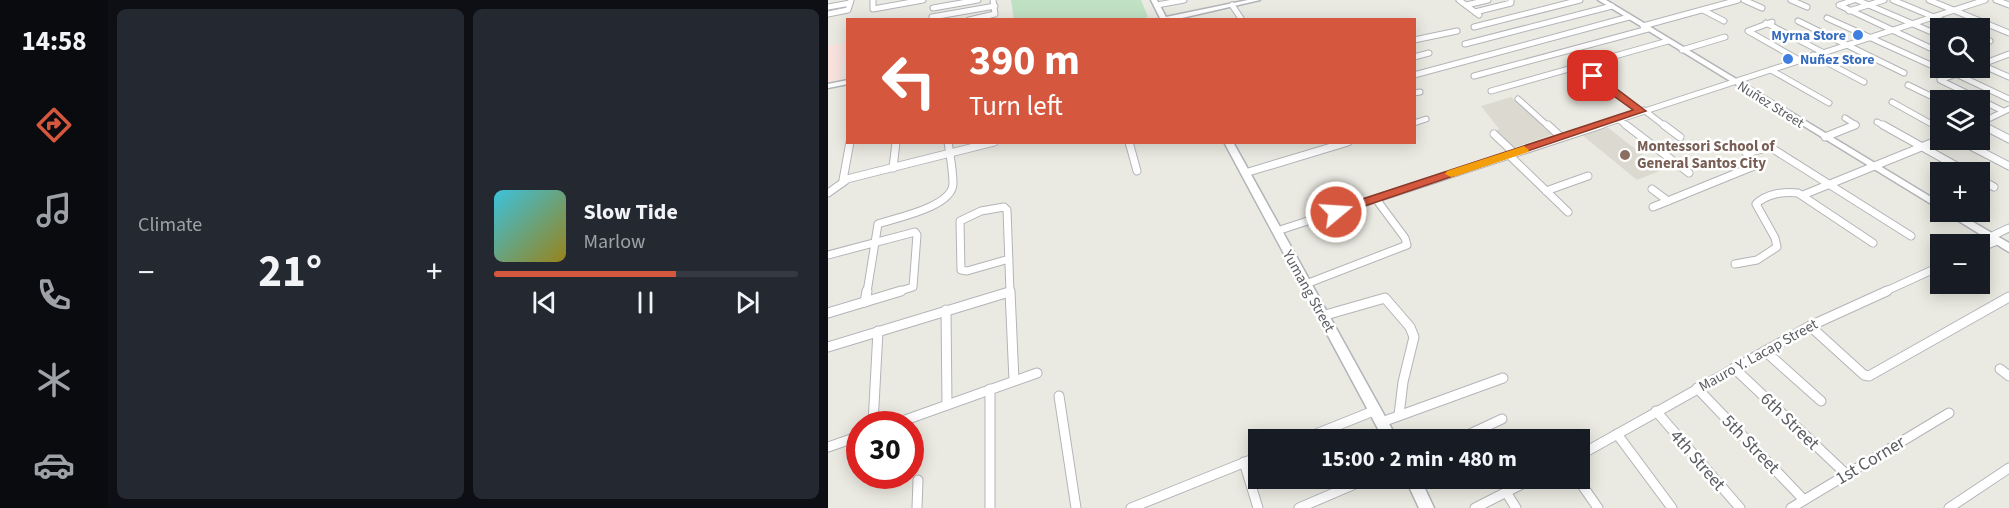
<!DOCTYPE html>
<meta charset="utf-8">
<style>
body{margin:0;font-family:"Source Sans 3",sans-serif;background:#242831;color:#f1f3f6;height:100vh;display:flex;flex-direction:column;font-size:22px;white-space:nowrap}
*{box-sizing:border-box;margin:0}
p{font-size:20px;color:#9ea1a6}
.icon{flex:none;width:33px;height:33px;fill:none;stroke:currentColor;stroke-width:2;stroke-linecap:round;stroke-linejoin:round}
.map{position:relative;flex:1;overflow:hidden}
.panel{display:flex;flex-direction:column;gap:9px;padding:9px;background:#0d0f14;width:720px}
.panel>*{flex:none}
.guide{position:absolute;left:18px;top:18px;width:570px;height:126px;border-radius:0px;box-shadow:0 3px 15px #0003;background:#d5583e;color:#fff;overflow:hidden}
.controls{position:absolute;left:1102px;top:18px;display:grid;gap:12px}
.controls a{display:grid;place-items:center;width:60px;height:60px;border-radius:0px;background:#171b24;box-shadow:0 3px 15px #0003;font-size:30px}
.speed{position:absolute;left:18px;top:411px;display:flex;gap:12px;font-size:30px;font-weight:700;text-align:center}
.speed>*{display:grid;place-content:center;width:78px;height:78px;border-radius:50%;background:#171b24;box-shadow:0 3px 15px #0003;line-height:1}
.speed .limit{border:9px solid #d22;background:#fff;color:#111}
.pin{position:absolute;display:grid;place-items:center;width:51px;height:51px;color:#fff;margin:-26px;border-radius:12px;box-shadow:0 3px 9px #0006}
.me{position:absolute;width:66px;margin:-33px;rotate:72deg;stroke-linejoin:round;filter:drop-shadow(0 0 4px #0008)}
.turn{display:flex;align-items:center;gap:21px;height:126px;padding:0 24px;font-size:27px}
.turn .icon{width:78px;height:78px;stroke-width:2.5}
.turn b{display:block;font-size:42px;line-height:51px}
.big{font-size:45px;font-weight:700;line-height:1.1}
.panel .widget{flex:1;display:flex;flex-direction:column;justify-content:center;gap:9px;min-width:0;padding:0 21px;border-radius:9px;background:#242831}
.song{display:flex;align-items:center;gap:18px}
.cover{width:72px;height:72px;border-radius:9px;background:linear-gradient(135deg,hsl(190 70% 55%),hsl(50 70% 35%))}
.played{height:6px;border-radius:3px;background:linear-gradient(90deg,#d5583e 60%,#363941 60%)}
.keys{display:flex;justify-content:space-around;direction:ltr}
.heat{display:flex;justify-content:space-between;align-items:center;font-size:33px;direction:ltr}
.panel .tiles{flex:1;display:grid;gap:9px;grid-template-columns:repeat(2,1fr)}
.trip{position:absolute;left:420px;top:429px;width:342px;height:60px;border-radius:0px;background:#171b24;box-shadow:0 3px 15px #0003;font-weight:700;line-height:60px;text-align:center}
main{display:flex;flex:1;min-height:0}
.tabs{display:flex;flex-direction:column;width:108px;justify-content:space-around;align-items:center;background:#090b0e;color:#9ea1a6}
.tabs .icon{width:42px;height:42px}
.tabs .current{color:#d5583e}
.tabs b{font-size:27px;color:#f1f3f6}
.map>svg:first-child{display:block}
.education{fill:#dbd9d0}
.medical{fill:#f8e3df}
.green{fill:#c1e1c4}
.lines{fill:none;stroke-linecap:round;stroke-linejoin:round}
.street-far2-casing{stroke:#b2b4b8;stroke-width:7}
.street-far1-casing{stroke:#b2b4b8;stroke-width:9}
.street-casing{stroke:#b2b4b8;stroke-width:11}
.secondary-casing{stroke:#b1b4b8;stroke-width:3}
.street-far2{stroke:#fff;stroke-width:5}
.street-far1{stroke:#fff;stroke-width:7}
.street{stroke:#fff;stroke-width:9}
.secondary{fill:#fff;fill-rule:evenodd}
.route{fill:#d5583e;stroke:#8a3928;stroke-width:1.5}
.slow{fill:#f59e0b}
.shop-dot{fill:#3f7fe0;stroke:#fff;stroke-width:2}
.education-dot{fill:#8d6e63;stroke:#fff;stroke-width:2}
.labels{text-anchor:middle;stroke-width:5;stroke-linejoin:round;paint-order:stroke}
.far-shop-label{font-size:14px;font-weight:bold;fill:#366cbe;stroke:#fff;text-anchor:end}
.far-street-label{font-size:14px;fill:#5a5d61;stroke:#fff}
.education-label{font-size:15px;font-weight:bold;fill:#785e54;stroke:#fff;text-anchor:start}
.street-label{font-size:15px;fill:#5a5d61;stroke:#fff}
.near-street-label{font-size:18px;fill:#5a5d61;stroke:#fff}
</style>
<main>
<nav class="tabs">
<b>14:58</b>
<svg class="icon current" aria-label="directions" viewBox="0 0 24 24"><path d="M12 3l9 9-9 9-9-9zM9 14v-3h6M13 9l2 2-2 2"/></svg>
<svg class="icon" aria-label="music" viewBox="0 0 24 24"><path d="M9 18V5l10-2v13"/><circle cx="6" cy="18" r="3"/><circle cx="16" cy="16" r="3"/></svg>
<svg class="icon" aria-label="phone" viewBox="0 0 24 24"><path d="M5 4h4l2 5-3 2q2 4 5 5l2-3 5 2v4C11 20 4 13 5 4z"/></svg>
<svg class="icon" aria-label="climate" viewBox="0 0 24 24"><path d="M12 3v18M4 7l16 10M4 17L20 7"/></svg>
<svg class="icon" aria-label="car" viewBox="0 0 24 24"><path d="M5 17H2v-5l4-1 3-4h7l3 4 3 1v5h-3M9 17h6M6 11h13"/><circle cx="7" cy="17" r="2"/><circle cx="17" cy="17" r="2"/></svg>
</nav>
<section class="panel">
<div class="tiles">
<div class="widget"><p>Climate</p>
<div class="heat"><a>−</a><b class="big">21°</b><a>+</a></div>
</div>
<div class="widget">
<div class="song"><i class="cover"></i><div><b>Slow Tide</b><p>Marlow</p></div></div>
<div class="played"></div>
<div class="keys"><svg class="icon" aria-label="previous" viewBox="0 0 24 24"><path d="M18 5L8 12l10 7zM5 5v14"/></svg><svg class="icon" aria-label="pause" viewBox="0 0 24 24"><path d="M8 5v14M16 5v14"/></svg><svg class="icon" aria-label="next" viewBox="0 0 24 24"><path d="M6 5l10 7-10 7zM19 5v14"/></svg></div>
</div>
</div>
</section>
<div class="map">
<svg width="1181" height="508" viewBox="0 0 1181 508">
<rect width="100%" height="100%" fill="#ebeae2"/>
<g class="education">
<polygon points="683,97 726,134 685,148 668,131 671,129 653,106"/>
<polygon points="778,126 834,170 809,180 753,134"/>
</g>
<polygon class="medical" points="19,43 12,81 0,83 0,46"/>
<polygon class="green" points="183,0 313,0 320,17 309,20 186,19"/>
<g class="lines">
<g class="street-far2-casing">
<g id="street-far2">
<polyline points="45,0 45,9 95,0"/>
<polyline points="631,0 651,15"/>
<polyline points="916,0 934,8"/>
<polyline points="963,0 979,7"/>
<polyline points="1026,0 1011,5 1113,53"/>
<polyline points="1029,0 1113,36"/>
<polyline points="1065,0 1132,28"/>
<polyline points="1101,0 1181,33"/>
<polyline points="1168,0 1181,5"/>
<polyline points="329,5 356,0"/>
<polyline points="404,5 414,20"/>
<polyline points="638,5 660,0"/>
<polyline points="0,7 22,3"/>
<polyline points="105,8 150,0"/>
<polyline points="875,10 896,21"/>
<polyline points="1021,11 1056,0"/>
<polyline points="647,12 683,3 683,0"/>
<polyline points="0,14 20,10 23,0"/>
<polyline points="104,17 167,6"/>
<polyline points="999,18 1105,66"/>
<polyline points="141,20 167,14 165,0"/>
<polyline points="970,21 1076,73"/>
<polyline points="944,22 920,31 971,60"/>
<polyline points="938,23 994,52"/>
<polyline points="815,26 910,0"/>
<polyline points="646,27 752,0"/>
<polyline points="1152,37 1162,41"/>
<polyline points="586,40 629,31"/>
<polyline points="637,44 784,6"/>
<polyline points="854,50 897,37"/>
<polyline points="985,55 1036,82"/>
<polyline points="586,57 601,53"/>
<polyline points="1152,65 1181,54"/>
<polyline points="1154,65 1181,77"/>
<polyline points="1145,68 1112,80 1175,111"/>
<polyline points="943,70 1001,103"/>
<polyline points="1128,74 1181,99"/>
<polyline points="586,75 801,17"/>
<polyline points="646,76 820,29"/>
<polyline points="765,76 813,111"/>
<polyline points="1080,85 1113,101"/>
<polyline points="663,91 840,41"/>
<polyline points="586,93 592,92"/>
<polyline points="690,99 721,127"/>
<polyline points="1064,102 1109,127"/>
<polyline points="816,110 838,127"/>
<polyline points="1017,118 1028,125"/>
<polyline points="790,119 800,127"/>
<polyline points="1049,122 1058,127"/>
<polyline points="586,123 598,119"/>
<polyline points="1152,123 1181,109"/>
<polyline points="1152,124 1157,127"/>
<polyline points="768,127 1157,0"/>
<polyline points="1023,127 1028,125"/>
</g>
</g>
<g class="street-far1-casing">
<g id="street-far1">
<polyline points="720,125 733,137"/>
<polyline points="798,125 861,173"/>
<polyline points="836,125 852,137"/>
<polyline points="1055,125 1139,172"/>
<polyline points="1106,125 1113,129"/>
<polyline points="1154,125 1181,139"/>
<polyline points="666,134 686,153"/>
<polyline points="997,137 1027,125"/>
<polyline points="1131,140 1181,166"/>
<polyline points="22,142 15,180 166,142"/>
<polyline points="301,142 309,171"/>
<polyline points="681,155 740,212"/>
<polyline points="65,168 68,142"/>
<polyline points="417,173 520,142"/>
<polyline points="1152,179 1166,187"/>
<polyline points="824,189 840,201"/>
<polyline points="718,191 760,176"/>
<polyline points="0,193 17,181"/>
<polyline points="975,195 1113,139"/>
<polyline points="825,207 926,166 928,164 918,153 942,147 1083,236"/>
<polyline points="449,231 773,125"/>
<polyline points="1162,237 1181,228"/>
<polyline points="1152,248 1169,241"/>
<polyline points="0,255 87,232 89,235 85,287 69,292"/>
<polyline points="181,259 139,271 133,270 132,221 153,211 176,207 179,210 182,292"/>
<path d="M907,264L929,260L949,247L947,238L928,204C938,194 956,191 970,193L1045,243"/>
<polyline points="478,284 579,245 577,238 548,199"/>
<path d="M39,292L50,224C68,218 124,207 125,184C125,170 122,155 120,142"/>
<polyline points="1056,292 1113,266"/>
</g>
</g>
<g class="street-casing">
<g id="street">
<polyline points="182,291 186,381"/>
<polyline points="37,302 39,291"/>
<polyline points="118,310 119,405"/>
<polyline points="0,313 73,291"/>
<polyline points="494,316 557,298 582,327 586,337 575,382 571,415"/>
<polyline points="982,326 1036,375 1041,376 1181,297"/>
<polyline points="0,347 181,292"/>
<polyline points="937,351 993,401"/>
<polyline points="906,368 1018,474"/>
<polyline points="1172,369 1181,376"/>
<polyline points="869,388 976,500"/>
<polyline points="162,389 162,508"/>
<polyline points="231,396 248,508"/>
<polyline points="828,411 912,508"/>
<polyline points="554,422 675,378"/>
<polyline points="45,424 50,331"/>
<polyline points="66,424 209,373"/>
<polyline points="789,434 844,508"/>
<polyline points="473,440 548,410"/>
<polyline points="629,440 674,419"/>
<polyline points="0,447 32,436"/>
<polyline points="752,455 982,326 1059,291"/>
<polyline points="416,462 430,508"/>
<polyline points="749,478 770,508"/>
<polyline points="678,492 688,508"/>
<polyline points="89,508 90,480"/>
<polyline points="303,508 430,457"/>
<polyline points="471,508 541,478"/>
<polyline points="647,508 706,478"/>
<polyline points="963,508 1121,413"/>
<polyline points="1121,508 1181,468"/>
</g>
</g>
<g class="secondary-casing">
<g id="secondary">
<polygon points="323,0 329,0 338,17 420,0 432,0 345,20 330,20 332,18"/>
<polygon points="770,0 778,0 1113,203 1113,210"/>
<polygon points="20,80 20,84 0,88 0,84"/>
<polygon points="396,142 405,142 570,440 556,440"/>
<polygon points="1116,212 1128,212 1181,243 1181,252"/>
<polygon points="577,478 592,478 606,508 591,508"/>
</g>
</g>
<use href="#street-far2" class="street-far2"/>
<use href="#street-far1" class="street-far1"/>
<use href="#street" class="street"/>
<use href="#secondary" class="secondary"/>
</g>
<polygon class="route" points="761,74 769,74 818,111 513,214 508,216 502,212 504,209 805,110 761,78"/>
<polygon class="slow" points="696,146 701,150 700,152 628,176 623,177 617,174 619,171"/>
<g class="shop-dot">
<circle cx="1030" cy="35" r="6"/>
<circle cx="960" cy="59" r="6"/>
</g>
<circle class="education-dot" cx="797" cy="155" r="6"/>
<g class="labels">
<g class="far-shop-label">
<text x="1018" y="40">Myrna Store</text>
<text x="972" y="64" text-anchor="start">Nuñez Store</text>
</g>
<g class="far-street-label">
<text transform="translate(943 104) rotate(32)" y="5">Nuñez Street</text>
</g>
<g class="education-label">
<text x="809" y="151">Montessori School of<tspan x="809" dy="17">General Santos City</tspan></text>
</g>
<g class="street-label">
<text transform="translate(481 291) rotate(61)" y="5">Yumang Street</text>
<text transform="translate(930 355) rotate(-29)" y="5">Mauro Y. Lacap Street</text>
</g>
<g class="near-street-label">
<text transform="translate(962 421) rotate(44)" y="6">6th Street</text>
<text transform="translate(923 444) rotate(46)" y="6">5th Street</text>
<text transform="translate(870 460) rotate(49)" y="6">4th Street</text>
<text transform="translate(1042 460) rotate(-31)" y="6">1st Corner</text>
</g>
</g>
</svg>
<div class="controls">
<a><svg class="icon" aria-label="search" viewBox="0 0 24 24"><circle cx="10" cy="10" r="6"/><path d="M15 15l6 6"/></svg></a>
<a><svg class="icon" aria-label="layers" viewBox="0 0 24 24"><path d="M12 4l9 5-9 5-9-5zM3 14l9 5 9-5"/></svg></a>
<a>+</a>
<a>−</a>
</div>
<div class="speed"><div class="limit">30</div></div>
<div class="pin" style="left:765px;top:76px;background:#d93025"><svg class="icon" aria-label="arrive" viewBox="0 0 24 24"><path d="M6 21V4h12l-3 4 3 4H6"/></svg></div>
<svg class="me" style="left:508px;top:212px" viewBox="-20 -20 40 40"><circle r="17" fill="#d5583e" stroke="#fff" stroke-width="3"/><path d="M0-11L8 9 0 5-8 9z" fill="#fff"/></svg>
<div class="trip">15:00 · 2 min · 480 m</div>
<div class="guide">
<div class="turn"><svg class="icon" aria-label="left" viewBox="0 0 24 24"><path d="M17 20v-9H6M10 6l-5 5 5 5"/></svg><div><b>390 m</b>Turn left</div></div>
</div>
</div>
</main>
